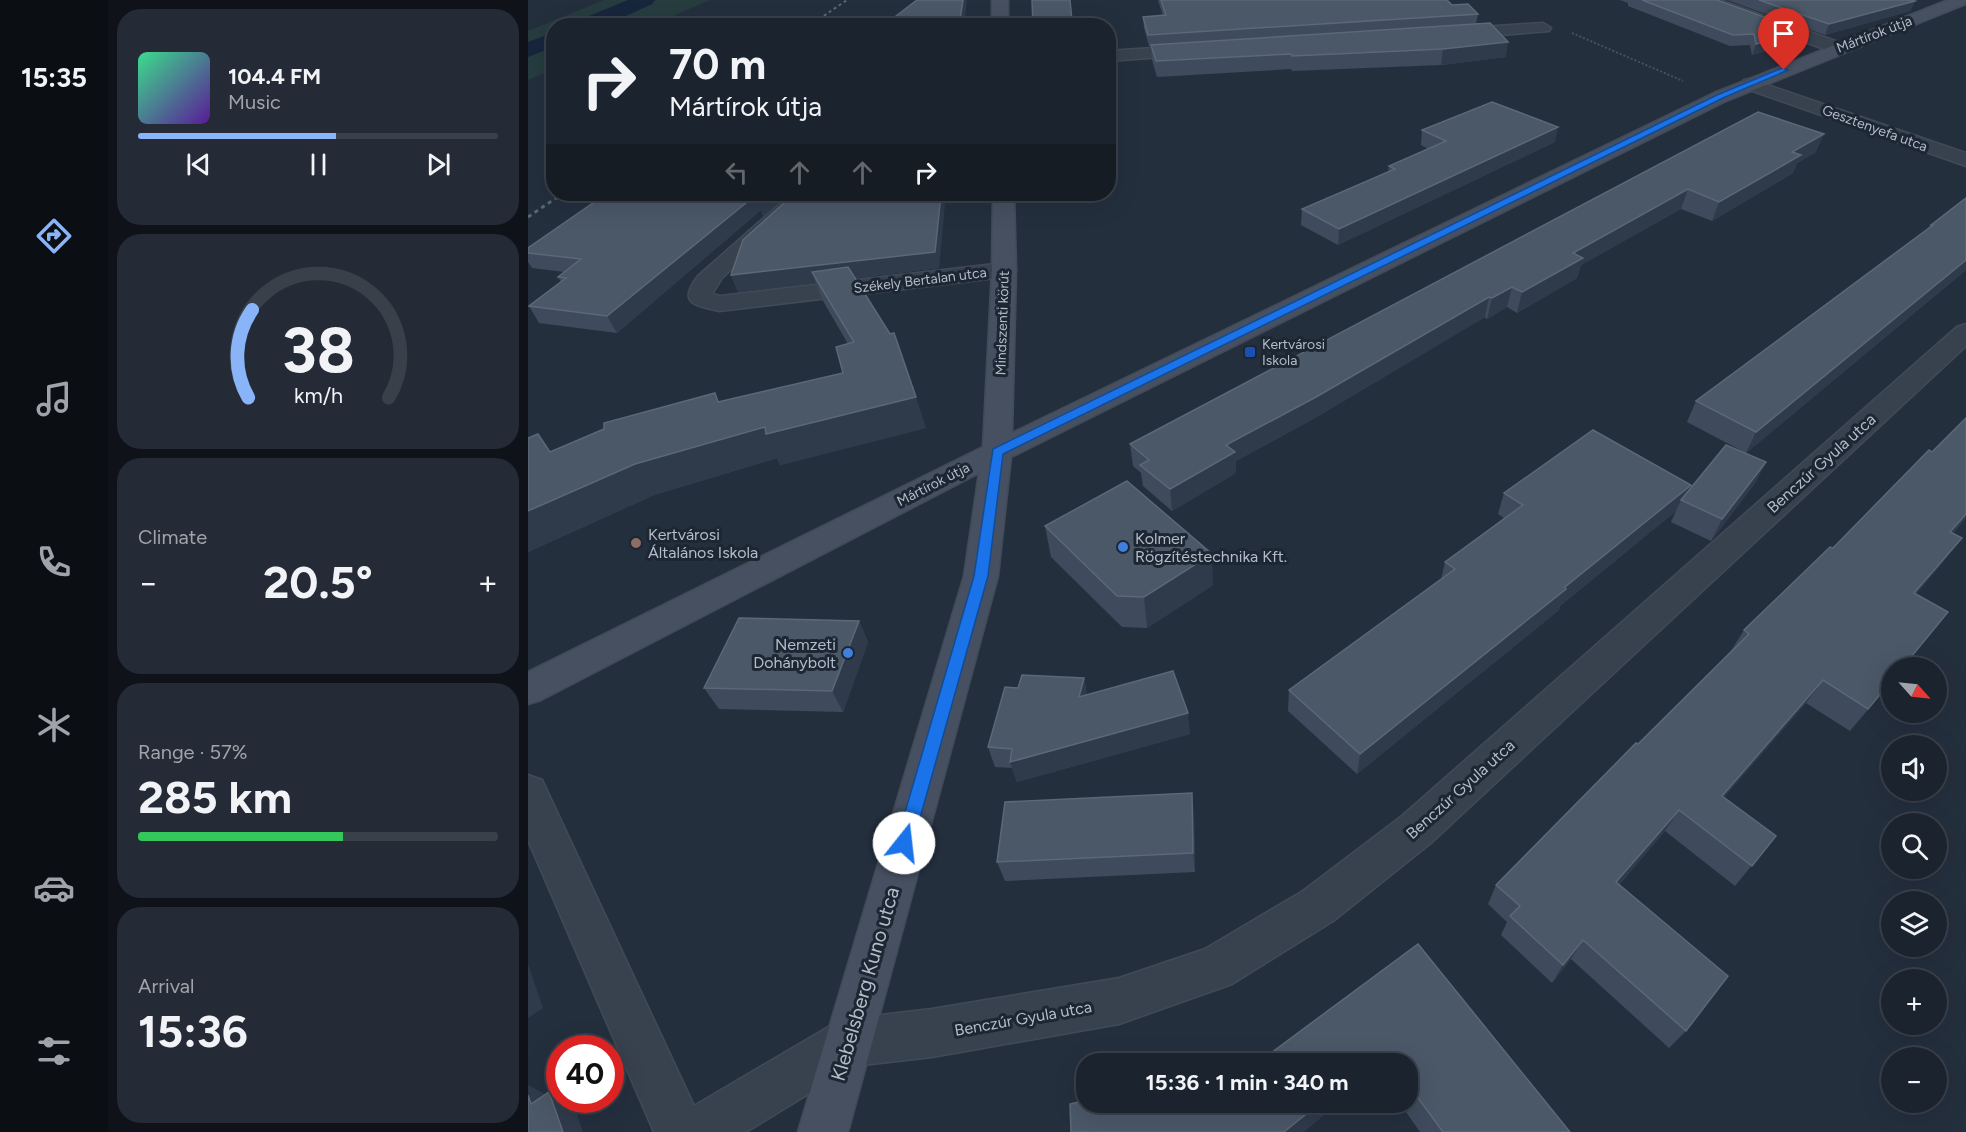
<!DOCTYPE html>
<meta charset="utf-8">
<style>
body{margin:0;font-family:Figtree,sans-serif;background:#242b36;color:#f1f3f6;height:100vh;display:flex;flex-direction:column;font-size:22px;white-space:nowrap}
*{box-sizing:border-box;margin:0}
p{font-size:20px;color:#a0a4aa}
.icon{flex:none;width:33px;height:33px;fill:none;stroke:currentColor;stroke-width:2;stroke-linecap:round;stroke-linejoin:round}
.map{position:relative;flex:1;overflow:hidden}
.panel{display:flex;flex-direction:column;gap:9px;padding:9px;background:#0f1319;width:420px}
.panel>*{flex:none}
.banner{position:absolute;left:18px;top:18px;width:570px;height:183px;border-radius:24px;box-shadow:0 6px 24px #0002,0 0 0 2px #39404a;background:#1b232e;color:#f1f3f6;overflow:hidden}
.needle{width:39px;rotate:117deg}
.controls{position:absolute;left:1353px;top:657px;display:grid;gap:12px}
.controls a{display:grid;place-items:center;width:66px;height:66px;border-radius:50%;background:#1b232e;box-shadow:0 6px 24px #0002,0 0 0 2px #39404a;font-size:30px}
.speed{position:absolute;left:18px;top:1035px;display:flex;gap:12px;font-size:30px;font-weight:700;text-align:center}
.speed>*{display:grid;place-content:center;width:78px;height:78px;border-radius:50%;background:#1b232e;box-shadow:0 6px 24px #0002,0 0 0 2px #39404a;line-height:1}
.speed .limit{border:9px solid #d22;background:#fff;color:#111}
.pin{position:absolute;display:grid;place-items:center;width:51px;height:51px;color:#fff;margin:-62px -26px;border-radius:50% 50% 50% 0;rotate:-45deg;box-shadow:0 0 6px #0007}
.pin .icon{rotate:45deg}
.me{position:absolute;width:66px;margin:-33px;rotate:16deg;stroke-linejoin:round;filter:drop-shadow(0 0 4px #0008)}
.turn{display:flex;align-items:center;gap:21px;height:126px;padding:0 24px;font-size:27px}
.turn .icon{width:78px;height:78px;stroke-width:2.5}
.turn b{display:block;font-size:42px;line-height:51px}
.lanes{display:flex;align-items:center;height:57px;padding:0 24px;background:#0003;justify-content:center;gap:30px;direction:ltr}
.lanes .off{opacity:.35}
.big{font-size:45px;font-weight:700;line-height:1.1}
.panel .card{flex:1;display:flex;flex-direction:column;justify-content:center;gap:9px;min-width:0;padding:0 21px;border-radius:24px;background:#242b36}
.panel .dial{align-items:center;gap:0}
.dial svg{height:156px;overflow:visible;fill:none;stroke:#39404a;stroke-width:7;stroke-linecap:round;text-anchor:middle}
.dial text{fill:#f1f3f6;stroke:none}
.song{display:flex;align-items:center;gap:18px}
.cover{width:72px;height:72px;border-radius:9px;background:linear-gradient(135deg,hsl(150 70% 55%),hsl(270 70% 35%))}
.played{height:6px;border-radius:3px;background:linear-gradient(90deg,#8ab4f8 55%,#39404a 55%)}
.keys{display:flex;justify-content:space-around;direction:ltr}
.heat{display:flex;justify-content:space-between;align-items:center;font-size:33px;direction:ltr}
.charge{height:9px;border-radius:4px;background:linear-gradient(90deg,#34c759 57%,#39404a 0)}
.trip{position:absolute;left:548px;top:1053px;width:342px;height:60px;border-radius:24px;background:#1b232e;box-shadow:0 6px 24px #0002,0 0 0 2px #39404a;font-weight:700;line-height:60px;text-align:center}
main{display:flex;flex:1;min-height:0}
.menu{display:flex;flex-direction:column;width:108px;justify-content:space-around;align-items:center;background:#0b0e12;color:#a0a4aa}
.menu .icon{width:42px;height:42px}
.menu .on{color:#8ab4f8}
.menu b{font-size:27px;color:#f1f3f6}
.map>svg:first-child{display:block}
.green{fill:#263c3f}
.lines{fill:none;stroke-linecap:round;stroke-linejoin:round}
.canal{fill:#17263c;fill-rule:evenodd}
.street-casing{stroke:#414a57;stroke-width:3}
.secondary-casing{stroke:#414a57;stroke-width:3}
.path{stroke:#3f5557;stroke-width:2;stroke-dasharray:2 2;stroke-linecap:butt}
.street{fill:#38414e;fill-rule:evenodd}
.secondary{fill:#465061;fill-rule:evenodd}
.rail-far1{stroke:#5a6575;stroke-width:2;stroke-dasharray:3 3;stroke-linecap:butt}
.rail{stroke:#5a6575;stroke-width:3;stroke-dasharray:4 4;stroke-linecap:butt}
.wall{fill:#3f4b5c}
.shaded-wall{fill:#2f3b4b}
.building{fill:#4b5868;stroke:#5c6777;stroke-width:1.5}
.route{fill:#1a73e8;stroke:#114b97;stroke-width:1.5}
.transit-dot{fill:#1a4fb4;stroke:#1d2633;stroke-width:2}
.education-dot{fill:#8d6e63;stroke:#1d2633;stroke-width:2}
.shop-dot{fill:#3f7fe0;stroke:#1d2633;stroke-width:2}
.labels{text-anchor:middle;stroke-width:6;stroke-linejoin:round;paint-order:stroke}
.far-street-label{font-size:14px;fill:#b4bcc9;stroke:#1d2633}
.far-poi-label{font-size:14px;fill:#b4bcc9;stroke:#1d2633;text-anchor:start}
.street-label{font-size:16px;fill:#b4bcc9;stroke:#1d2633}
.poi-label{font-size:16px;fill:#b4bcc9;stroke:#1d2633;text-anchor:start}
.near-street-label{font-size:20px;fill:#b4bcc9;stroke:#1d2633}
</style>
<main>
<nav class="menu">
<b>15:35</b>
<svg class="icon on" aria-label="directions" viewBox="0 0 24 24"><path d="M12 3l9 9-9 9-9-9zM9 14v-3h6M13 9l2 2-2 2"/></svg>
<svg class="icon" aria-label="music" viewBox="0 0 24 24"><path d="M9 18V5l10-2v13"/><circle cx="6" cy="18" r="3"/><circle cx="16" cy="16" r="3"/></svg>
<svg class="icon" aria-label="phone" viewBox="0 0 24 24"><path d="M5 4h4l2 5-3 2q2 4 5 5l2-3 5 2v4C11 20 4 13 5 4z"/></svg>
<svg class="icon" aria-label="climate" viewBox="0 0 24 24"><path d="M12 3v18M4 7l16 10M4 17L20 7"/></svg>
<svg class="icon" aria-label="car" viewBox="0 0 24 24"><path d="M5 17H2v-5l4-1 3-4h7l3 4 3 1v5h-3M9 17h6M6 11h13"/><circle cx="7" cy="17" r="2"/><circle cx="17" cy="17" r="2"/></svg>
<svg class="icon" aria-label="filters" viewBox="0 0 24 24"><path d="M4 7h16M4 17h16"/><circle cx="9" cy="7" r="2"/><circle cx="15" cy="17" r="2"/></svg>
</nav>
<section class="panel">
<div class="card">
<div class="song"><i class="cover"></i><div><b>104.4 FM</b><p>Music</p></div></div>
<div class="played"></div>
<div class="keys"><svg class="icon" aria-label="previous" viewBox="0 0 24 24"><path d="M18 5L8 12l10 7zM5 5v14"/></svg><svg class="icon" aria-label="pause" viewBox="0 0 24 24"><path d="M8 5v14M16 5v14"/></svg><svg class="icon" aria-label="next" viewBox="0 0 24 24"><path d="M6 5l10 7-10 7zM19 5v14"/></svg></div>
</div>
<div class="card dial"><svg viewBox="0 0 100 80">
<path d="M14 69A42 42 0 1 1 86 69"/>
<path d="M14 69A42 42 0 0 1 16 24" stroke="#8ab4f8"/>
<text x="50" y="56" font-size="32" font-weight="700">38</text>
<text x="50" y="72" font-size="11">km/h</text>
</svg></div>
<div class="card"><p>Climate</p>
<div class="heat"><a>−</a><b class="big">20.5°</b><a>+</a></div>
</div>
<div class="card"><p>Range · 57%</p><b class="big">285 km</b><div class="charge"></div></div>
<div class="card"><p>Arrival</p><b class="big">15:36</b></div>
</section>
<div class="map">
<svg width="1438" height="1132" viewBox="0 0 1438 1132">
<rect width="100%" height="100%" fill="#242f3e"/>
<polygon class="green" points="76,0 182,0 124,25 26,26 25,69 0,80 0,31"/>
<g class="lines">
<g class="canal">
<polygon points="100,0 127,0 124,4 76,26 47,26 49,21"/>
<polygon points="26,32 26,47 0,57 0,42"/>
</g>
<g class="street-casing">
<g id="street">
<polygon points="1170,0 1192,0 1316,44 1318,48 1316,52 1304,52 1173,3"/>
<polygon points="1015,23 1023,28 1021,31 924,39 916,34 924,29"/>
<polygon points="669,45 677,50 675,54 580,61 580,51"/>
<polygon points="1222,79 1438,153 1438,166 1216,88 1213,84 1216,80"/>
<path d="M263,194H286L194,278L184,294L192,296L476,263L484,265L488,270L484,275L476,277L191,311C166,305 149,303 170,276Z"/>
<polygon points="1438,324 1438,346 904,842 805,921 704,984 591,1024 404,1057 326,1066 218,1132 126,1132 0,840 0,775 14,780 166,1106 302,1026 319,1019 404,1009 591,978 677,949 775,891 874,816 1429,327"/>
</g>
</g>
<g class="secondary-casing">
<g id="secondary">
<rect x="464" y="0" width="16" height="26"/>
<polygon points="1420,0 1438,0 1438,4 1198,101 483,457 470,576 320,1132 270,1132 436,576 451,473 13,700 0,704 0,672 455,447 464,270 465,194 486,194 488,270 484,433 1186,93"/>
</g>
</g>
<polyline class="path" points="1044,33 1155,81"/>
<use href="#street" class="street"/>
<use href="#secondary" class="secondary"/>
<polyline class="rail-far1" points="281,26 319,0"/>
<polyline class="rail" points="0,217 34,194"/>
</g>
<g class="wall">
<polygon points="630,0 919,0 924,5 950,14 948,24 978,57 913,65 764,71 763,69 629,77 624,60 623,46 621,46 616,28 615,17 635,16"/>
<polygon points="1092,0 1189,0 1275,31 1271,42 1224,55 1222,45 1202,46 1100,6 1100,3"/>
<polygon points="1199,0 1383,0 1387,1 1382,11 1297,35"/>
<polygon points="1230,112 1288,152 1269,163 1265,173 1184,221 1153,209 1053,265 1049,278 989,313 979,307 959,319 957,317 787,418 708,461 708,473 644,511 615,486 613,473 605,466 602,444"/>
<polygon points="894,130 1027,142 810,245 773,225 774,209 860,172 861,166 900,149 893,145"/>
<polygon points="261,194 235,216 233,210 89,333 11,323 1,306 33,282 30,277 36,272 4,268 0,262 0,248"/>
<polygon points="1438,198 1438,270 1218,453 1238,462 1227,483 1183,541 1143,522 1148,511 1032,606 1031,610 829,774 760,711 761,690 913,579 917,562 976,518 970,514 976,493 1160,492 1216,452 1159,422 1168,401 1401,228 1403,225"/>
<polygon points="411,268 327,278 398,428 252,465 249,458 126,495 0,552 0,438 22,452 191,402 315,373 320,344 295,301 288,283 210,292 203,275"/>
<polygon points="1438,418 1438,518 1425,533 1416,561 1388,594 1364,681 1322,731 1278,703 1196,797 1248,836 1207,886 1137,831 1091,885 1158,1031 1141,1048 1043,959 1024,983 973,935 979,922 960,904 968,885 1203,651 1216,630 1305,548 1404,452"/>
<polygon points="517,526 685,585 619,628 594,627 523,557"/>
<polygon points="331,621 340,642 315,712 191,709 176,688"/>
<polygon points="556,678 559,695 662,734 489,782 484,768 467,767 460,747 490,688"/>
<polygon points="666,813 667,872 477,881 469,862"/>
<polygon points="890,944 1042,1132 892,1132 871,1102 879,1102 879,1064 728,1064"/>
</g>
<g class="shaded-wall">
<polygon points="435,0 439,0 436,26 424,26"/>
<polygon points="1387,1 1382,11 1297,35 1301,24"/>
<polygon points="1275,31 1271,42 1224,55 1228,44"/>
<polygon points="980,42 978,57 913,65 915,49"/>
<polygon points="1030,127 1027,142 810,245 811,229"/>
<polygon points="1296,134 1288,152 1269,163 1265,173 1184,221 1191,202 1264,152"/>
<polygon points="1160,189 1153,209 1053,265 1049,278 989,313 994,292 1045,253"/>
<polygon points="229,194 261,194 235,216 233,210 89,333 79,316"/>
<polygon points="413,194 418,194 411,268 291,282 284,272 288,283 210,292 203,275"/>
<polygon points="1438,260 1438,270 1218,453 1228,432"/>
<polygon points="984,287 979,307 959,319 964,298"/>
<polygon points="961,297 957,317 787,418 708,461 708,473 644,511 642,489 698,445"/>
<polygon points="388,397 398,428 252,465 249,458 126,495 0,552 0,511 107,464 237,427"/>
<polygon points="1238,462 1227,483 1183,541 1194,519"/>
<polygon points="1163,485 1155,502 1153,500 1148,511 1032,606 1031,610 829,774 832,754"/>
<polygon points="1438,514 1438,518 1405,555 1422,532"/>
<polygon points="1434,538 1416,561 1368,617 1386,593"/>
<polygon points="684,554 685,585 619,628 616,597"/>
<polygon points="331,621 340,642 315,712 304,691"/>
<polygon points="556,678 560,699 551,697"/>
<polygon points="1295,680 1278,703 1179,817 1194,796"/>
<polygon points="660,713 662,734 489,782 482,762"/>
<polygon points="664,793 666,813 667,872 665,853"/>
<polygon points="1151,810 1137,831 1076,902 1088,882"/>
<polygon points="1055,940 1043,959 1024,983 1035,965"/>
<polygon points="0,964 15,1008 0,1018"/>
<polygon points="856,1052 852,1064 842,1064"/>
<polygon points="0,1085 22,1097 3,1104 0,1095"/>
<polygon points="21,1092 32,1097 32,1100 36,1100 46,1105 55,1132 35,1132"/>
<polygon points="793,1102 812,1102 776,1132 756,1132"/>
</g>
<g class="building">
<polygon points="389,0 435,0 432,19 424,26 355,26"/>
<polygon points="504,0 542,0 544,21 547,21 547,26 505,26"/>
<polygon points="633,0 919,0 924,5 940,4 950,14 620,35 615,17 638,15"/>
<polygon points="1114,0 1189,0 1275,31 1228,44 1226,34 1205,35"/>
<polygon points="1231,0 1383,0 1387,1 1301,24"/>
<polygon points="962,23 980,42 915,49 764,56 763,54 628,61 623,45"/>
<polygon points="964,102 1030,127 811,229 774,209 867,169 861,166 918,141 894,130"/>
<polygon points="1230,112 1296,134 1264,152 1273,155 1191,202 1160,189 1045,253 1055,258 994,292 984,287 964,298 961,297 788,397 698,445 707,452 642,489 612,465 621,460 602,444"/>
<polygon points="78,194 229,194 79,316 1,306 38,278 30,277 53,259 0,253 0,248"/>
<polygon points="231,194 237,194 229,200"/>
<polygon points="266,194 413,194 407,252 203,275 215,240"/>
<polygon points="1438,198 1438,260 1228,432 1168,401 1405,225 1403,225"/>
<polygon points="320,267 362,334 366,333 388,397 238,434 237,427 107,464 0,511 0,438 10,434 22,452 76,429 76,423 187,393 190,402 315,373 308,347 326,342 284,272"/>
<polygon points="1438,418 1438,514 1422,532 1434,538 1386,593 1420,612 1374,668 1364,668 1364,680 1340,709 1295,680 1194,796 1248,836 1224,866 1151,810 1088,882 1200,976 1158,1031 1055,940 1035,965 982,916 992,906 968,885 1108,743 1110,744 1221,634 1216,630 1302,547 1305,548 1401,450 1404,452"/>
<polygon points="1065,430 1163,485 1037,587 1038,589 832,754 761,690 927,569 917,562 995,505 976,493"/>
<polygon points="1198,445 1238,462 1194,519 1153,500"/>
<polygon points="599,481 684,554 616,597 589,596 517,526"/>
<polygon points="211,618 331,621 304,691 176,688"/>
<polygon points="645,671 660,713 482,762 484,749 460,747 477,687 490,688 494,675 556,678 551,697"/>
<polygon points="664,793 665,853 469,862 477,802"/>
<polygon points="890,944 1042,1132 915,1132 879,1083 879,1064 865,1064 856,1052 842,1064 728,1064"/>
<polygon points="21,1092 35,1132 0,1132 0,1095 3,1104"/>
<polygon points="558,1100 558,1102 793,1102 756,1132 543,1132 542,1104"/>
</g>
<polygon class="route" points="1254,68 1260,70 1195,98 475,454 460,576 385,843 383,849 376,851 370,849 368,843 446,576 465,449 1189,95"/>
<rect class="transit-dot" x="716" y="346" width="12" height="12" rx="3"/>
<circle class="education-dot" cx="108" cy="543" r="6"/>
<g class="shop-dot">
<circle cx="595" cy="547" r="6"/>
<circle cx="320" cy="653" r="6"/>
</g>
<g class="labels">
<g class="far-street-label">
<text transform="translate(1346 34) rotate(-21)" y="5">Mártírok útja</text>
<text transform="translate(1347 128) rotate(20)" y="5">Gesztenyefa utca</text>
<text transform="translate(392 280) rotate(-7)" y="5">Székely Bertalan utca</text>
<text transform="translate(474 323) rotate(-88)" y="5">Mindszenti körút</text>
<text transform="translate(405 484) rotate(-27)" y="5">Mártírok útja</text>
</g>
<g class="far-poi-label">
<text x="734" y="349">Kertvárosi<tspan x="734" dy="16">Iskola</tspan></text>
</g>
<g class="street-label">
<text transform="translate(1293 463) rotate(-42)" y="6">Benczúr Gyula utca</text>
<text transform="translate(932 789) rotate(-42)" y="6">Benczúr Gyula utca</text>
<text transform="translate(495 1018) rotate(-10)" y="6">Benczúr Gyula utca</text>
</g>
<g class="poi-label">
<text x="120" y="540">Kertvárosi<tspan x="120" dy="18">Általános Iskola</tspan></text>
<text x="607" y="544">Kolmer<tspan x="607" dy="18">Rögzítéstechnika Kft.</tspan></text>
<text x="308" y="650" text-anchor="end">Nemzeti<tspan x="308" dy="18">Dohánybolt</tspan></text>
</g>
<g class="near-street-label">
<text transform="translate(337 984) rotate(-74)" y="7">Klebelsberg Kuno utca</text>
</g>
</g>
</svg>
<div class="controls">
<a><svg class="needle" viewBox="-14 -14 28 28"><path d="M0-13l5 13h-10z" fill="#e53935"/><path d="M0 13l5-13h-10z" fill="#a0a4aa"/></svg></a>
<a><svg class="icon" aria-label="sound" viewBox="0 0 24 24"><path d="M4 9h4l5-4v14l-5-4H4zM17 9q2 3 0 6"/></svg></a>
<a><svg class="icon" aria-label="search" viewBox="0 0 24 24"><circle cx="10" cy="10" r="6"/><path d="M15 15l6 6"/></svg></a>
<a><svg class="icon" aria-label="layers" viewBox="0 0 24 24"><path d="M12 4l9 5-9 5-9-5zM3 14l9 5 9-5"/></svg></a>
<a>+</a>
<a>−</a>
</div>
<div class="speed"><div class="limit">40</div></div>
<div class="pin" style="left:1256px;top:70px;background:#d93025"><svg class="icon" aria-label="arrive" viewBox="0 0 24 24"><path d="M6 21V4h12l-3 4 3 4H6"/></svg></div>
<svg class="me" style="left:376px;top:843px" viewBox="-20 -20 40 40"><circle r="19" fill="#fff"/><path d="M0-13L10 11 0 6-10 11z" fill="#1a73e8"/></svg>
<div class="trip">15:36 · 1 min · 340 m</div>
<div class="banner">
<div class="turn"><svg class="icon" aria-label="right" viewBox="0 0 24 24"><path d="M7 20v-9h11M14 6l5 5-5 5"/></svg><div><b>70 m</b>Mártírok útja</div></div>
<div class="lanes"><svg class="icon off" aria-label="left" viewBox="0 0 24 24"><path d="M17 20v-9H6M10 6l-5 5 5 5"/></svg><svg class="icon off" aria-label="ahead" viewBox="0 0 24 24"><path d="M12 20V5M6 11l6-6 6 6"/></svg><svg class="icon off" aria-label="ahead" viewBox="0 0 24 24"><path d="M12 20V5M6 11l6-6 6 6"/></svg><svg class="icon" aria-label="right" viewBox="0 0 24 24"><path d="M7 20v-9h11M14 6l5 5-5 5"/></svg></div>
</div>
</div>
</main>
